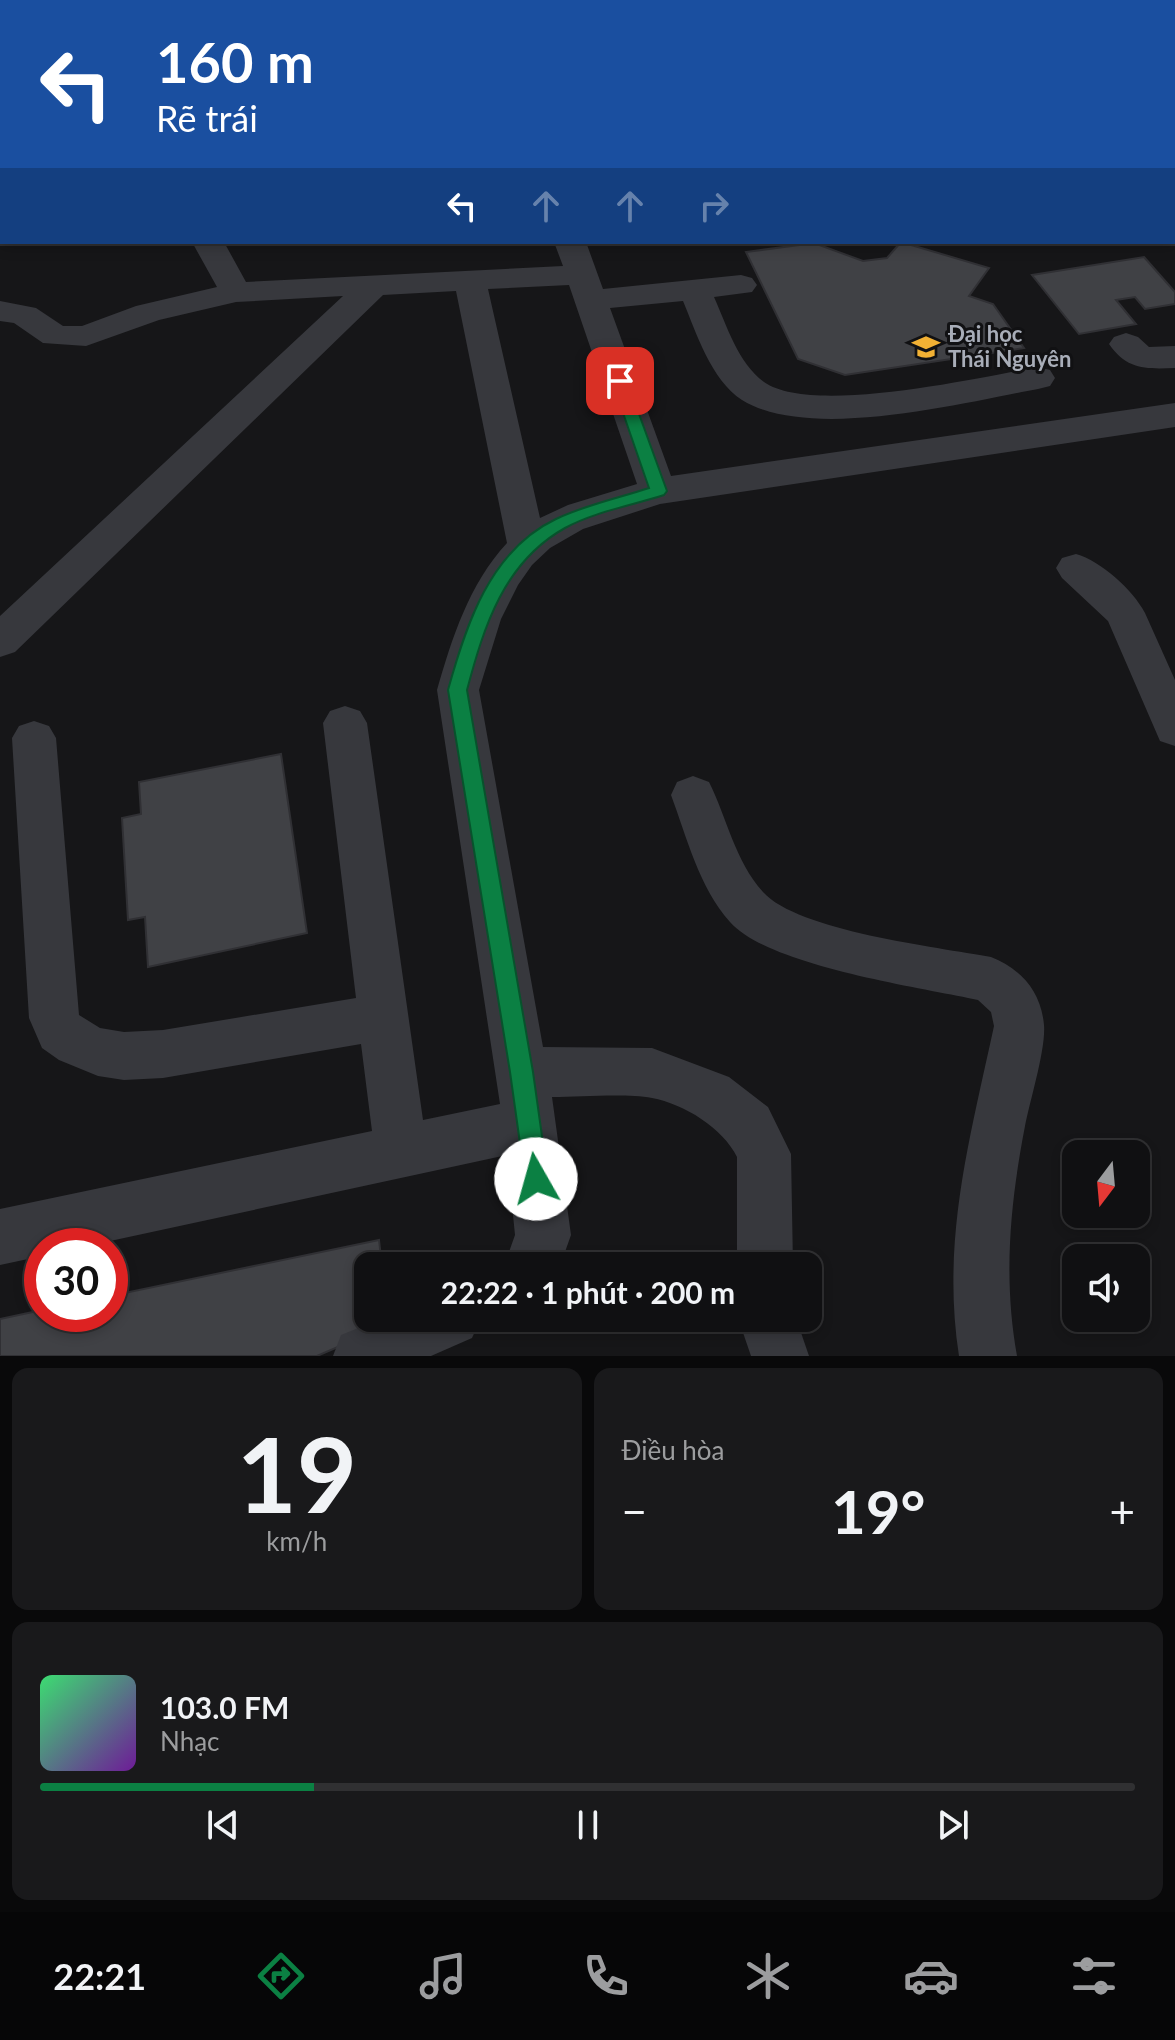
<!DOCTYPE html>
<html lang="vi">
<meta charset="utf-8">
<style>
body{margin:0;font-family:Lato,sans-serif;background:#19191b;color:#f1f3f6;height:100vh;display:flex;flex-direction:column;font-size:30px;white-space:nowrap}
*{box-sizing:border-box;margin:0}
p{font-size:26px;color:#9c9d9f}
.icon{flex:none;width:44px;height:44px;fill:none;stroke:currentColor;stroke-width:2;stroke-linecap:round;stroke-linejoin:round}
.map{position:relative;height:1356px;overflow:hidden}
.drawer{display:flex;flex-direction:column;gap:12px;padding:12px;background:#09090a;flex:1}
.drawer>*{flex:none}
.top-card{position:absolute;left:0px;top:0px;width:1176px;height:244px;box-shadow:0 4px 12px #0003,0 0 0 2px #303032;background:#1a4fa0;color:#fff;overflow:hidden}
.needle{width:52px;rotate:196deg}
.fabs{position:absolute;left:1062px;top:1140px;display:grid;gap:16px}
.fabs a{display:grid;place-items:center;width:88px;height:88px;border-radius:16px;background:#101012;box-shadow:0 4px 12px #0003,0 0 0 2px #303032;font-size:40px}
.speed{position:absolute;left:24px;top:1228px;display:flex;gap:16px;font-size:40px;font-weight:700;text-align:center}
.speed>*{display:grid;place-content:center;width:104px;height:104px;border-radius:50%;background:#101012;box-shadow:0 4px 12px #0003,0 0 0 2px #303032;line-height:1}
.speed .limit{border:12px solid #d22;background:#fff;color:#111}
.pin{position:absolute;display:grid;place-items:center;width:68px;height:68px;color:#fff;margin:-34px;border-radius:16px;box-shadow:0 4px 12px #0006}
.me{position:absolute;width:88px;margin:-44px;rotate:353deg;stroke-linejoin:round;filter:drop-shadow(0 0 6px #0008)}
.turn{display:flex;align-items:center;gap:28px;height:168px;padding:0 24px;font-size:36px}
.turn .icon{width:104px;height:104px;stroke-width:2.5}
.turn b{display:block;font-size:56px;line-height:68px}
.lanes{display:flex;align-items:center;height:76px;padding:0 24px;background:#0003;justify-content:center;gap:40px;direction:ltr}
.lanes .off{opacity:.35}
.big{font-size:60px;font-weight:700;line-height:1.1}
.drawer .widget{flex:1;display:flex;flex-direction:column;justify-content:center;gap:12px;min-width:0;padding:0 28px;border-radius:16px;background:#19191b}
.drawer .dial{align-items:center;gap:0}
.dial b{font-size:104px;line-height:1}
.song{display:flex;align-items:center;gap:24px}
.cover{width:96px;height:96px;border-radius:12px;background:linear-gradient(135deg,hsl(140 70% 55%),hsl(280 70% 35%))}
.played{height:8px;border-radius:4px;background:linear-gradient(90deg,#0b8043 25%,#303032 25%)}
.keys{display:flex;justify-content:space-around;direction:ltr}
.heat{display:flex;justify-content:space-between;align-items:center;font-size:44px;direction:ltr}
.drawer .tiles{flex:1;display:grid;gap:12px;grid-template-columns:1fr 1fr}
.widget:last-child{grid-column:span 2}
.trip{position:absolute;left:354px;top:1252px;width:468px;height:80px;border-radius:16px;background:#101012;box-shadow:0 4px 12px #0003,0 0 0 2px #303032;font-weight:700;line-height:80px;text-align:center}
.tabs{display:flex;height:128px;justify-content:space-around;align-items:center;background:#060607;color:#9c9d9f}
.tabs .icon{width:56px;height:56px}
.tabs .selected{color:#0b8043}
.tabs b{font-size:36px;color:#f1f3f6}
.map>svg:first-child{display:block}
.building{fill:#404145;stroke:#303034;stroke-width:2}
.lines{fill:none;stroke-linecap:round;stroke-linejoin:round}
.minor{fill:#37383d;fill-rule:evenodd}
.route{fill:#0b8043;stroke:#07532c;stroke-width:2}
.labels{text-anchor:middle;stroke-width:6;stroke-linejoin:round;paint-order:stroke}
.poi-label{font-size:22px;font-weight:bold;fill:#a8adb8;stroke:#111113;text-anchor:start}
</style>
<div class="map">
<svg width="1175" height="1356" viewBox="0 0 1175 1356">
<rect width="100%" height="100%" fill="#161618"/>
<g class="building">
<polygon points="794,0 944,0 945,2 795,2"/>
<polygon points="901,242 989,268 969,296 993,304 1024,348 845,375 798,359 746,252 814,243 863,261 887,258"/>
<polygon points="1144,257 1175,292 1175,304 1145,309 1135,297 1116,300 1136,324 1079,334 1032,275"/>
<polygon points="281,754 307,933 148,967 145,917 128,920 122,818 141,814 139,782"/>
<polygon points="379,1240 382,1266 368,1266 368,1318 389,1318 389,1325 317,1356 0,1356 0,1319 42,1310 42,1314 110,1314 110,1296"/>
</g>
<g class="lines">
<g class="minor">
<polygon points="467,0 494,0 496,2 465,2"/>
<polygon points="751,0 777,0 778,2 752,2"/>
<polygon points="1059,0 1089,0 1091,2 1061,2"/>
<rect x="1174" y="90" width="1" height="17"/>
<rect x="1174" y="150" width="1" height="18"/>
<rect x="1174" y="215" width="1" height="19"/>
<path d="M192,242H224L246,282L563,266L554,242H586L603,289L741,275L752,278L757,285L752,292L714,297C727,326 738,363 764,382C812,416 980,377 1038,367L1050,370L1055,378L1050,386L1038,389C962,403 810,442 742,400C711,380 696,332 683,301L610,308L671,476L1175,403V427L660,504L583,529L550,548L532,565L518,585L501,619L479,690L543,1047L652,1048L729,1077L768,1107L791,1154L793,1266H737V1157C723,1128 684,1104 652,1098C625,1093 581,1097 552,1097L571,1235L560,1266H504L515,1235L507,1155L87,1246H42V1256L0,1265V1209L372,1131L361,1044L163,1078L124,1080L98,1076L59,1060L42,1048L29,1018L12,738L19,726L34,721L49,726L56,738L79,1015L100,1028L124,1032L163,1030L356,998L323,723L330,711L345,706L360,711L367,723L423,1120L500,1104L437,690C452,638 469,584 507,543L456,291L383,295L15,652L0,657V616L343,296L236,302L159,320L86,346L43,343L14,323L0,321V301L36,308L63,326H82L136,306L217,287ZM569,285L637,484L568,505L540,518L488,289Z"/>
<path d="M1126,333L1138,337L1149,347L1175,346V368C1146,369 1127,370 1109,344L1114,337Z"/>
<path d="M1076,554C1101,561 1133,590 1145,613L1175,680V746L1160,741L1108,621L1062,578L1056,568L1062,558Z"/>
<path d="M693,776L709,782C727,818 735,861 763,892C798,931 937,947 991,957C1021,969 1041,991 1044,1025C1046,1049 1030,1100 1025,1126C1010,1204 1003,1278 1017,1356H959C941,1240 970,1138 994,1026L991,1012L978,1000C918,987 769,966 730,922C699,887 687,838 671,795L677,782Z"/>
<polygon points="383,1318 481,1318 472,1338 431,1356 333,1356 341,1335"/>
<polygon points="738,1318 796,1318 809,1356 751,1356"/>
</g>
</g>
<path class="route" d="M620,377L627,381L667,491L664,495C633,505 594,512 565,528C504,562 484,626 467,690L533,1072L548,1179L545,1188L536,1191L528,1188L525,1179L510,1072L448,690C466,625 490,550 556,519C585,505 619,498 649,488L612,381Z"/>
<defs>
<g id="university-bare" transform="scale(2.16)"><path d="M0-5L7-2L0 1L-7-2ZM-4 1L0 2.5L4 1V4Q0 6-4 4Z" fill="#f2b134" stroke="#111113" stroke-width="2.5" paint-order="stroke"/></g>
</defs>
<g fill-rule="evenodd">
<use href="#university-bare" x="926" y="347"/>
</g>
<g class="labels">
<g class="poi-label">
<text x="948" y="342">Đại học<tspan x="948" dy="25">Thái Nguyên</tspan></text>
</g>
</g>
</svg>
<div class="fabs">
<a><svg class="needle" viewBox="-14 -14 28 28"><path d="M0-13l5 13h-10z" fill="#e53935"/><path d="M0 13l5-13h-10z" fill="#9c9d9f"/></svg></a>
<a><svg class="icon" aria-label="sound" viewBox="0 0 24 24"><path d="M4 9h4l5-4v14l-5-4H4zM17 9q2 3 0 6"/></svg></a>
</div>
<div class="speed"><div class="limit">30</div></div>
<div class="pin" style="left:620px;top:381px;background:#d93025"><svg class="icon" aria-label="arrive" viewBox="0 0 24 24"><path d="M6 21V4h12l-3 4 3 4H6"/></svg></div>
<svg class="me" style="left:536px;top:1179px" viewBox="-20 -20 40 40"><circle r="19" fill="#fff"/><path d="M0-13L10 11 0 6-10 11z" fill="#0b8043"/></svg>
<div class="trip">22:22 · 1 phút · 200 m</div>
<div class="top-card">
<div class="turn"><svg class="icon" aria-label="left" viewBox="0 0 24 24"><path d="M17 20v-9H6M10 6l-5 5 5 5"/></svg><div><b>160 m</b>Rẽ trái</div></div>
<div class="lanes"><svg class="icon" aria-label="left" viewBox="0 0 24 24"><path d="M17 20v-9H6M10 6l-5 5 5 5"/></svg><svg class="icon off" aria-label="ahead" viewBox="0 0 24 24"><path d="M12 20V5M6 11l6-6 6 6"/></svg><svg class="icon off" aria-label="ahead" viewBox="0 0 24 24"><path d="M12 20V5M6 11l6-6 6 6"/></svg><svg class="icon off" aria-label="right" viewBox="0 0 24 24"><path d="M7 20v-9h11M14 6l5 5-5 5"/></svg></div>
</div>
</div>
<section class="drawer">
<div class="tiles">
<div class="widget dial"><b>19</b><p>km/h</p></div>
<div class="widget"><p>Điều hòa</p>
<div class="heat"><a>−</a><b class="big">19°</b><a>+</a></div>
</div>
<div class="widget">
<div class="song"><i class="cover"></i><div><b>103.0 FM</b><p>Nhạc</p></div></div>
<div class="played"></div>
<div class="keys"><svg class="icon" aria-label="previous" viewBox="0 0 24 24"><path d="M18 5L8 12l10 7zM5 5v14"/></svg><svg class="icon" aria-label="pause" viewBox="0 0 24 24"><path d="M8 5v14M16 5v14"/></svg><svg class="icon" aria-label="next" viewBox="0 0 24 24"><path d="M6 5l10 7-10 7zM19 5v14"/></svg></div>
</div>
</div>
</section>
<nav class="tabs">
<b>22:21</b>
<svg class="icon selected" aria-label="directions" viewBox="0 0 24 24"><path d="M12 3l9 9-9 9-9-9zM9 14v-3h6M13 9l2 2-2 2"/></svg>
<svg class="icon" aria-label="music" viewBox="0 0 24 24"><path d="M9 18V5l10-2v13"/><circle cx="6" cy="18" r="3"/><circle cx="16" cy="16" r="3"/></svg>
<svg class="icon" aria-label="phone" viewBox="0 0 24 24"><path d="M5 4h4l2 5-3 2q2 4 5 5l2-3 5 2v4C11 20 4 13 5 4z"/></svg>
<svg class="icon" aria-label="climate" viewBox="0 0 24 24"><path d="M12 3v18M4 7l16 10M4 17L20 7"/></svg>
<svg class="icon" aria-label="car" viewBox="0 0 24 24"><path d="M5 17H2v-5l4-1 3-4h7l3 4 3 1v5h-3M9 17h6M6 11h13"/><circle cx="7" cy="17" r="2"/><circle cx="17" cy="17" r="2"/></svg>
<svg class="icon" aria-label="filters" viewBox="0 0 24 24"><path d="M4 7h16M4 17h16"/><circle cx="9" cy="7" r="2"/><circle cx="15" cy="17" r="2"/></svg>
</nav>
